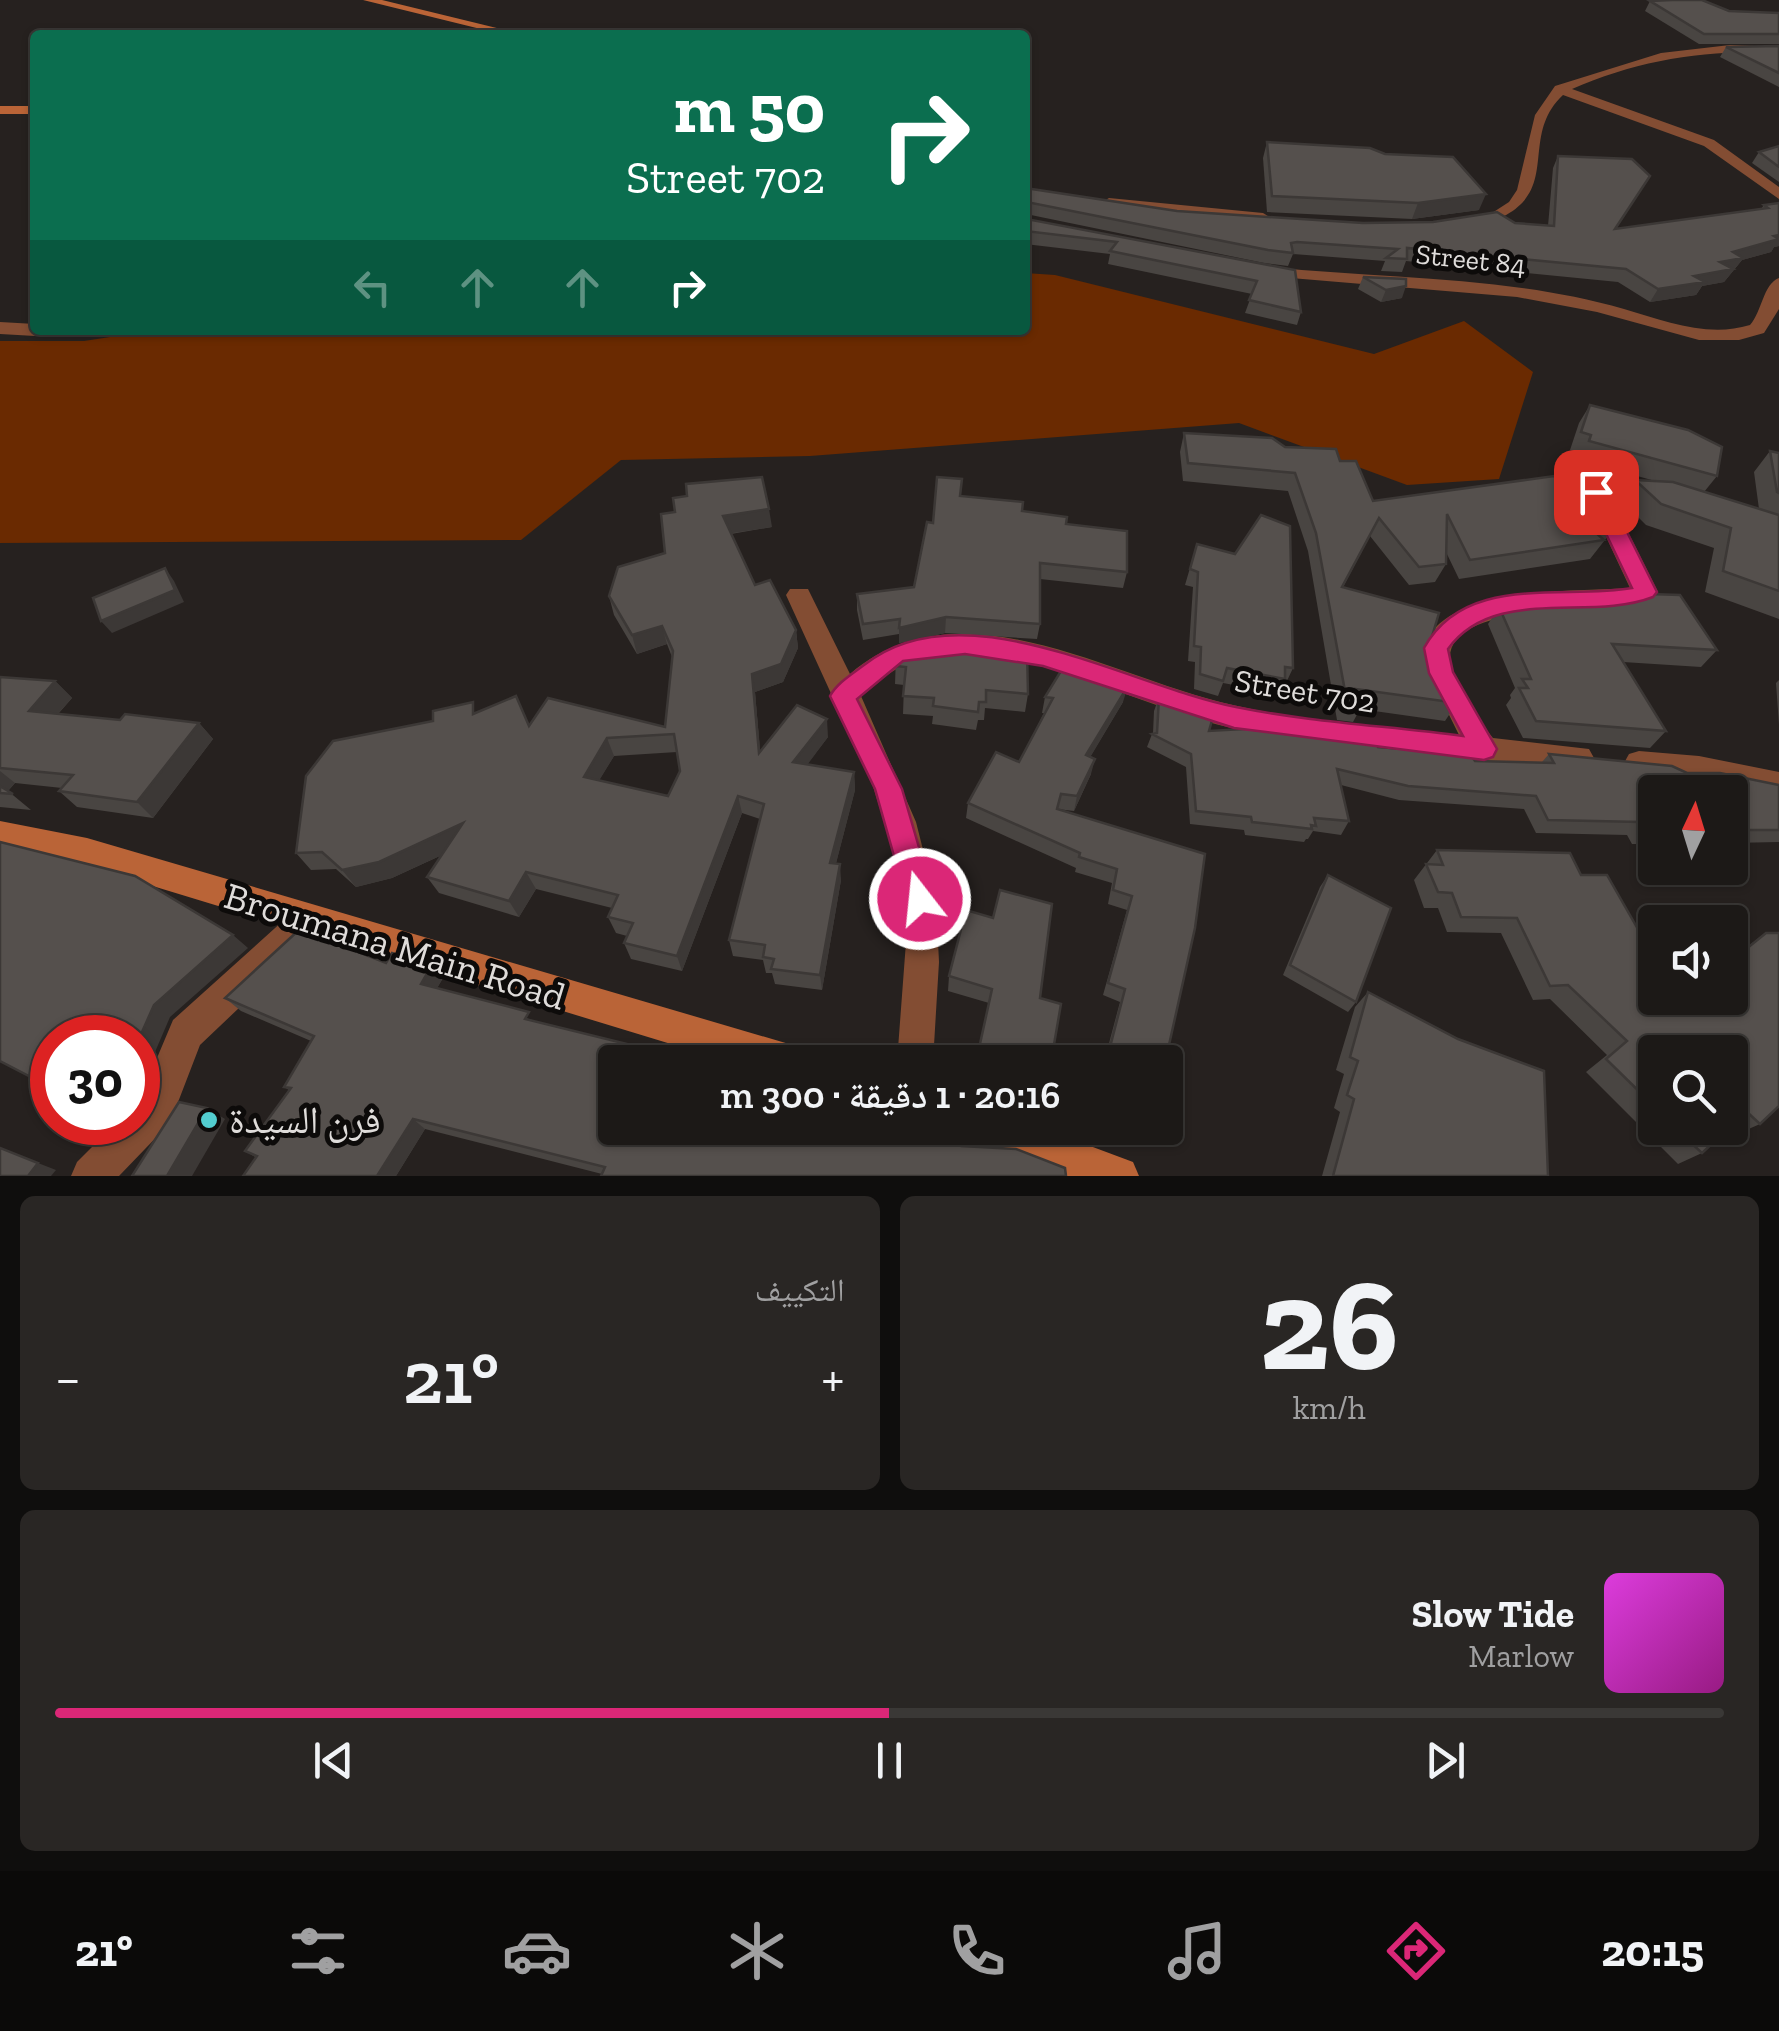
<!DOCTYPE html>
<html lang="ar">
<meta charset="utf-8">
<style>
body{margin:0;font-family:"Zilla Slab","Noto Naskh Arabic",serif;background:#292624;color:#f1f3f6;direction:rtl;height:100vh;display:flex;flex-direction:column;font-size:38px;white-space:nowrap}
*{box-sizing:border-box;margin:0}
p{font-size:32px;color:#a0a0a1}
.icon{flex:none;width:55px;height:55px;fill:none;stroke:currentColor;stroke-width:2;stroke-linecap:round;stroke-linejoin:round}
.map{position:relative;height:1176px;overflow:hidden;direction:ltr}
.side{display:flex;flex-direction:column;gap:20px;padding:20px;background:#0f0e0d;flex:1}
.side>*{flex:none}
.hud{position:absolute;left:30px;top:30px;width:1000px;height:305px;border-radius:10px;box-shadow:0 2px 8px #0004,0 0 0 2px #3a3836;direction:rtl;background:#0b6e4f;color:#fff;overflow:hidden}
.needle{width:65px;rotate:4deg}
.controls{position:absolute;left:1638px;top:775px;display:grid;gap:20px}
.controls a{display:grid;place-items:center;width:110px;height:110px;border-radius:10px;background:#1c1917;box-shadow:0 2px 8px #0004,0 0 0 2px #3a3836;font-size:50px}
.speed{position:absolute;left:30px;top:1015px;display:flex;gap:20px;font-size:50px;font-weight:700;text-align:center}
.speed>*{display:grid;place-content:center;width:130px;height:130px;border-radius:50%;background:#1c1917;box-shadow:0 2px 8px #0004,0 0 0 2px #3a3836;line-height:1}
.speed .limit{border:15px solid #d22;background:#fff;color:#111}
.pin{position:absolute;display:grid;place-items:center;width:85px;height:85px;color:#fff;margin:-42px;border-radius:20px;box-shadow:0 5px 15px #0006}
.me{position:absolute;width:110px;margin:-55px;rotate:344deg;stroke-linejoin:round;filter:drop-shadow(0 0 8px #0008)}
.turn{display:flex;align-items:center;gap:35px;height:210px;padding:0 40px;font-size:45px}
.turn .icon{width:130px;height:130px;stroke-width:2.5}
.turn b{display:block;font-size:70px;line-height:85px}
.lanes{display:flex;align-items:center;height:95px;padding:0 40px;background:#0003;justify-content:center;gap:50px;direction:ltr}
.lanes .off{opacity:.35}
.big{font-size:75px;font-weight:600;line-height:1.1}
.side .card{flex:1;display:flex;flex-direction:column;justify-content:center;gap:15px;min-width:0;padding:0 35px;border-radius:15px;background:#292624}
.side .dial{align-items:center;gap:0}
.dial b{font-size:130px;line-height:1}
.song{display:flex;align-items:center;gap:30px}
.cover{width:120px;height:120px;border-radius:15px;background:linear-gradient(135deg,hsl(300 70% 55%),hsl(310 70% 35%))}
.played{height:10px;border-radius:5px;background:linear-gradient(90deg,#db2777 50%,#3a3836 50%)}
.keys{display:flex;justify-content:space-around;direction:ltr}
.heat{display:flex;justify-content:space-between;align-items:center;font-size:55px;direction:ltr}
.side .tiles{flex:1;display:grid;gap:20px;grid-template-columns:1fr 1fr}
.card:last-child{grid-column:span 2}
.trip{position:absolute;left:598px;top:1045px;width:585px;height:100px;border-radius:10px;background:#1c1917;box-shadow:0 2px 8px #0004,0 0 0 2px #3a3836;font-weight:600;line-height:100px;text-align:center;direction:rtl}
.tab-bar{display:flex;height:160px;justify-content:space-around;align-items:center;background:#0b0a09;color:#a0a0a1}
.tab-bar .icon{width:70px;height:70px}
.tab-bar .current{color:#db2777}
.tab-bar b{font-size:45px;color:#f1f3f6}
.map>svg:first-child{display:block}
.green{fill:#6a2a01}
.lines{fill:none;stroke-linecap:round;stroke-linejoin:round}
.street{fill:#834d33;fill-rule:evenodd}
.secondary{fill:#ba6437;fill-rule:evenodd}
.wall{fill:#494542;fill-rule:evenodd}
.shaded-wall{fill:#3c3836}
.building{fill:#55504d;stroke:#3c3836;stroke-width:2.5;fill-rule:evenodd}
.route{fill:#db2777;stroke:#8e194d;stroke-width:2.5}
.poi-dot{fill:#52cdcf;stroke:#0d0b0a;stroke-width:4}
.labels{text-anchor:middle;stroke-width:10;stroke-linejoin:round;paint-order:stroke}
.far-street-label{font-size:28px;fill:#dfdcda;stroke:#0d0b0a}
.street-label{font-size:32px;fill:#dfdcda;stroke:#0d0b0a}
.near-street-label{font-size:38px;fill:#dfdcda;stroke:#0d0b0a}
.near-poi-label{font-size:38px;fill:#dfdcda;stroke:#0d0b0a;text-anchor:start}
</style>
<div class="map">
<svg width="1779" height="1176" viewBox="0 0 1779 1176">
<rect width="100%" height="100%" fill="#26211f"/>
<polygon class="green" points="1025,273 1055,275 1374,354 1464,321 1533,372 1499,479 1407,485 1239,423 810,456 621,460 521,540 0,543 0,341 84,341 156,330 1025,330"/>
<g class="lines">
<g class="street">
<path d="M1730,45L1779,47V53C1707,49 1638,60 1572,89L1714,140L1779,187V199L1704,146L1563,95C1513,142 1574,202 1472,228L1464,223L1492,213L1509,202L1517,190L1535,115L1555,86L1661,53Z"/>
<polygon points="1109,198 1263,213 1271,218 1263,223 1104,206 1101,203"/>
<path d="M1261,266C1382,279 1506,275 1624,309C1665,321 1708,338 1750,325C1762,312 1763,284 1779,278V309L1764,333L1739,340H1699L1597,312L1517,297L1255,275L1252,271Z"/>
<polygon points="0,322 35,324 35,330 44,330 35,336 0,334"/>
<path d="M1606,479L1661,487L1672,494L1661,501L1609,494L1658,592L1654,598C1614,613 1451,599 1450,657C1449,685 1477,717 1493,738L1589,749L1594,758L1589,767L1579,770C1464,760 1345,755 1232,728C1141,707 1057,657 962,654C919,652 892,668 861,696L916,822L936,901L939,962L933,1062H897L906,942L896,861L872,783L786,595L790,589H808L850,674C961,579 1113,679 1233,705C1307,722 1383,729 1459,735L1424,664C1416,584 1579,592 1630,588L1585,492Z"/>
<polygon points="1639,751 1699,756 1779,772 1779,798 1629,772 1624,763 1629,754"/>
<polygon points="307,905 319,910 324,921 319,932 200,1045 170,1123 119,1176 71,1176 77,1162 117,1122 138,1122 138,1103 173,1020 295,910"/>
</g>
<g class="secondary">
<polygon points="363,0 382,0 525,35 505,35"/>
<rect x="0" y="106" width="35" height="8"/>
<polygon points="0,821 87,838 789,1044 802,1049 807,1062 730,1062 87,866 0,849"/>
<polygon points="972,1128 1042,1128 1133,1162 1139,1176 1067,1176 977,1142"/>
</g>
</g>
<g class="wall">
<polygon points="1650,1 1729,11 1779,13 1779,44 1699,44 1645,11"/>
<polygon points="1779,46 1779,87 1720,57 1726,47"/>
<polygon points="1267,142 1479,210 1412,219 1267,212 1263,158"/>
<polygon points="1779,146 1779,182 1752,163 1759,152"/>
<polygon points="1558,156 1650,176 1616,229 1761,209 1764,205 1779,203 1779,246 1774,247 1771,252 1742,260 1724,282 1702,286 1696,295 1650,302 1618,282 1406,261 1402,272 1381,271 1385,261 1293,254 1288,266 1264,263 1026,214 1025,188 1177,211 1363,223 1515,223 1548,226 1553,168"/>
<polygon points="1025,217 1026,219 1295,270 1301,312 1297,325 1245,313 1252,294 1108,264 1110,254 1025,244"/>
<polygon points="1363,277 1402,298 1381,302 1358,289"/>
<polygon points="1590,405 1717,476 1704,492 1759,509 1754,472 1770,451 1779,453 1779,619 1705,592 1714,548 1646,525 1621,500 1635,480 1655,481 1577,459 1579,453 1570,450 1579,423"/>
<polygon points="1184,433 1285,447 1340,461 1373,501 1612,531 1590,559 1459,579 1446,552 1446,564 1435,582 1409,585 1370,536 1343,587 1431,640 1457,703 1445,721 1360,709 1353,722 1337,720 1308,551 1288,491 1183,481 1180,452"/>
<polygon points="960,496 1066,524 1127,572 1123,588 1040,579 1040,624 1037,639 945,633 899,643 899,634 863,640 857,610 857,594 914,587 933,523"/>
<path d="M661,514L772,527L731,534L755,585L796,630L798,648L783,682L755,692L760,751L828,737L807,764L854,772L855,790L836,863L841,880L822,990L775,984L772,973H766L763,960L733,956L729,940L760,819L742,813L682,971L631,959L624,943L627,936L616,933L608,917L612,908L536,889L519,917L439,893L427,877L442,855L392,878L356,887L336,869L311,870L296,853L433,721L479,712L529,726L665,727L672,657L667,644L637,654L614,615L609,596L665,553ZM677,752L680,771L668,796L599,780L614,756Z"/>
<polygon points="1197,544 1293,668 1286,683 1283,683 1278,693 1223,683 1218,696 1194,689 1195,662 1188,661 1193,587 1185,585"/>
<polygon points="1618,593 1717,650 1701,667 1623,662 1666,731 1650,748 1523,738 1506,705 1511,698 1510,695 1515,688 1488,624 1499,607 1612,601"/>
<polygon points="896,656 1028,694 1025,712 985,708 984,720 978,720 976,730 932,724 933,716 903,714 904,685 895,684"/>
<polygon points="0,677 55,681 72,698 58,714 120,720 199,723 213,739 153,818 77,807 59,791 62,788 15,783 8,791 31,810 0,807"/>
<polygon points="1779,680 1779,725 1776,683"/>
<polygon points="1045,697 1123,702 1090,757 1091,774 1074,811 1057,809 1205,854 1165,1063 1104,1062 1120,1002 1103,995 1127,910 1108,904 1112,883 1075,872 1076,868 966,818 968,803 1019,762 1044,713 1042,713"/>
<polygon points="1159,697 1209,731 1378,747 1475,761 1542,762 1549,754 1779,785 1779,842 1730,843 1730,792 1655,792 1655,844 1632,844 1627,835 1536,833 1524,809 1399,800 1341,785 1349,821 1341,835 1313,831 1308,839 1306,839 1304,842 1245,835 1244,830 1190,824 1186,767 1147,747 1152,734 1153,733 1154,711"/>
<path d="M1437,850L1581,875L1655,998H1730V959L1766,933L1760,1124L1735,1135L1728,1129L1702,1153L1678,1164L1586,1072L1607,1055L1550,999L1533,1000L1501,933L1447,932L1438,908H1424L1414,880ZM1655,1052L1730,1128H1655Z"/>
<polygon points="1328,875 1356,1002 1348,1012 1283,975 1320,887"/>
<polygon points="386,963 432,965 443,978 437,988 535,1021 692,1060 727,1062 615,1128 892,1142 962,1135 602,1174 425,1129 396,1176 243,1176 257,1158 245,1151 289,1090 284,1087 311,1041 241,1011 225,998"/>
<polygon points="949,976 1040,998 1051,1062 976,1062 989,1003 948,991"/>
<polygon points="1368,992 1548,1176 1322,1176 1340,1112 1334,1108 1344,1074 1336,1070 1355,1007"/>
</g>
<g class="shaded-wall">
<polygon points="1486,194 1479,210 1412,219 1418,203"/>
<polygon points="1779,235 1779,246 1774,247 1771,252 1742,260 1724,282 1702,286 1696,295 1650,302 1658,289 1694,276 1720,262 1733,252"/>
<polygon points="1406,286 1402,298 1381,302 1386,290"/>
<polygon points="769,509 772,527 726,534 723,516"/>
<polygon points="165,568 174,581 184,602 112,633 101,621"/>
<polygon points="946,617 945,633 899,643 899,628"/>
<polygon points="662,626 667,644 637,654 632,635"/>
<polygon points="796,630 798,648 783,682 755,692 762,771 752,674"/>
<polygon points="55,681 72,698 46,727 29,711"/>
<polygon points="1128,686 1123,702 1082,771 1086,755"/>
<polygon points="827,719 828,737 796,780 793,762"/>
<polygon points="199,723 213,739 153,818 137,802"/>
<polygon points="607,738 614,756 591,794 584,777"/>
<polygon points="1095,759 1091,774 1074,811 1077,796"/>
<polygon points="0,771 15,783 6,793 0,788"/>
<polygon points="854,772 855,790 832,879 830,863"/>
<polygon points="738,796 742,813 682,971 677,956"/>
<polygon points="463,823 474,840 392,878 356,887 342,870"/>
<polygon points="840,864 841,880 822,990 820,975"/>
<polygon points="526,872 536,889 519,917 509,901"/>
<polygon points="233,935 248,948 170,1017 155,1052 150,1057 142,1052 138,1058 138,1041 154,1005"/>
<polygon points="432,965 443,978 432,997 421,984"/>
<polygon points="207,1108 225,1119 192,1176 167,1176"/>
<polygon points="413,1119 425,1129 396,1176 377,1176"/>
<polygon points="38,1163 56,1170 51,1176 28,1176"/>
</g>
<g class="building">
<polygon points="1672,0 1702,0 1729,11 1779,13 1779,34 1704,34 1650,1"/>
<polygon points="1779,46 1779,73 1726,47"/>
<polygon points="1267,142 1370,148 1385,154 1453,157 1486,194 1418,203 1272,196"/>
<polygon points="1779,146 1779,167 1759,152"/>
<polygon points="1558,156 1632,159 1650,176 1615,229 1768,208 1764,205 1779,203 1779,235 1774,236 1779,239 1733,252 1743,258 1720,262 1733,269 1694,276 1705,282 1658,289 1626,269 1407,248 1407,259 1386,258 1398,249 1297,242 1291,243 1293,253 1268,250 1027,202 1025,204 1025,188 1177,211 1363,223 1433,222 1497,212 1515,223 1554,226"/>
<polygon points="1025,217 1026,219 1295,270 1301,312 1249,300 1257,281 1110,251 1117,242 1025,231"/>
<polygon points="1363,277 1406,279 1406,286 1386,290"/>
<polygon points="1590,405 1688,430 1722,447 1717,476 1589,441 1591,435 1581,432"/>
<polygon points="1184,433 1272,438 1285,447 1336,449 1340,461 1356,461 1373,501 1554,476 1612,531 1596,533 1604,540 1470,560 1447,514 1446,564 1419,567 1379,518 1342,587 1439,613 1431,640 1457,703 1356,689 1363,704 1347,702 1316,533 1295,473 1188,463"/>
<polygon points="1770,451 1779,453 1779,493 1777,492"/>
<path d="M762,477L769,509L723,516L755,585L770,580L796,630L781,664L752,674L759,753L797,705L827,719L793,762L854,772L830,863L840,864L820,975L771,969L774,959L763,957L765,945L729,940L764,804L738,796L677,956L624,943L633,923L608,917L618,895L526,872L509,901L427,877L463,823L379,862L342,870L322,852L296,853L306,776L333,741L433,721V711L473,702V714L516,696L529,726L548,698L665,727L673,651L662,626L632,635L609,596L618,567L665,553L661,514L675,512L673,498L687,496L686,484ZM674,734L680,771L668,796L584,777L607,738Z"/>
<polygon points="937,477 962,479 960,496 1023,502 1022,511 1067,517 1066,524 1127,531 1127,572 1040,563 1040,624 946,617 899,628 900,619 863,624 857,594 914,587 927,522 933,523"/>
<polygon points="1635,480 1673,482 1779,515 1779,591 1723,571 1731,528 1661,504"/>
<polygon points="1261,515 1290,526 1293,668 1285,667 1285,679 1227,668 1223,681 1200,674 1201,647 1194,646 1198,572 1190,569 1197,544 1235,554"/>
<polygon points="165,568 175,590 101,621 93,598"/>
<polygon points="1618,593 1680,595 1717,650 1612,644 1666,731 1536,721 1519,688 1528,688 1522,679 1531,679 1499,607 1552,597 1620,601"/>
<polygon points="948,641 1027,649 1028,694 986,690 986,702 979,702 978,712 933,706 934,698 903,696 906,667 896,666 896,656"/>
<polygon points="1067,661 1128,686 1086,755 1095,759 1077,796 1061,794 1057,809 1205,854 1195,928 1165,1063 1126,1062 1108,1055 1125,989 1108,983 1132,896 1113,890 1117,869 1079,857 1080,853 968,803 996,752 1019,762 1053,698 1045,697"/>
<polygon points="0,677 55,681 29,711 120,720 125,714 199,723 137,802 59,791 73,775 0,768"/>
<polygon points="1159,697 1215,710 1209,731 1283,727 1375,740 1378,747 1470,754 1475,761 1554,763 1549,754 1672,766 1687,773 1720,773 1779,785 1779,830 1730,830 1730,792 1655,792 1655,831 1647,831 1641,822 1548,820 1536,796 1408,786 1337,769 1349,821 1314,818 1316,826 1311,825 1312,829 1252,822 1251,817 1196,811 1191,754 1152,734 1157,733"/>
<polygon points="0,786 13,794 0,793"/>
<polygon points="0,842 135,876 233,935 154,1005 138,1041 138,1038 52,1038 52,1088 0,1061"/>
<polygon points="1437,850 1570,853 1581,875 1607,875 1651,952 1655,955 1655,998 1730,998 1730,962 1766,933 1779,933 1779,1106 1760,1124 1746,1111 1730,1127 1730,1052 1655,1052 1655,1107 1606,1059 1627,1041 1568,985 1550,986 1517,918 1461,917 1452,893 1438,892 1426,864 1443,865"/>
<polygon points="1328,875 1391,908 1356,1002 1290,965"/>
<polygon points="1000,890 1052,904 1040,998 1061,1004 1051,1062 1009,1062 978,1053 992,989 949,976 966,910 993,918"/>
<polygon points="300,929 386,963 392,953 432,965 421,984 529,1012 525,1019 692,1060 696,1051 727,1062 615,1062 615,1128 837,1128 892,1142 894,1128 908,1128 962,1135 962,1146 1016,1149 1065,1168 1066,1176 601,1176 605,1167 413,1119 377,1176 243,1176 257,1156 245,1151 291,1088 284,1087 314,1036 225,998"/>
<polygon points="1368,992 1458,1039 1544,1071 1548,1176 1333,1176 1354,1099 1347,1095 1358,1061 1350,1057"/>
<polygon points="179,1102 207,1108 167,1176 132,1176"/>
<polygon points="1675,1128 1729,1128 1702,1153"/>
<polygon points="0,1148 38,1163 28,1176 0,1176"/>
</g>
<path class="route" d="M1596,486L1607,492L1657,592L1653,597C1589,622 1494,585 1448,649L1453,672L1497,749L1493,757L1484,760L1234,728L1043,666L965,654L903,661L857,699L902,789L934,899L930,909L920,913L909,909L875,789L830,696C837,683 852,674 864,665C963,586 1128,686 1236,707C1310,722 1388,726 1463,736L1429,673L1424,648C1465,573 1562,600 1632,588L1586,492Z"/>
<circle class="poi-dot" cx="209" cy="1120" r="10"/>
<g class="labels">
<g class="far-street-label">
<text transform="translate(1471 259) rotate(6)" y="10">Street 84</text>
</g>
<g class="street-label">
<text transform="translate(1305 691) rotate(9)" y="11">Street 702</text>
</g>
<g class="near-street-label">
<text transform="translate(395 946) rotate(17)" y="13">Broumana Main Road</text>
</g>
<g class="near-poi-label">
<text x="229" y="1133">فرن السيدة</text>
</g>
</g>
</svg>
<div class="controls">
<a><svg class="needle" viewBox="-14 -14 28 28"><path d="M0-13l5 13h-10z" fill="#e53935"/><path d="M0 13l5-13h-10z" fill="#a0a0a1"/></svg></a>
<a><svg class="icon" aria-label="sound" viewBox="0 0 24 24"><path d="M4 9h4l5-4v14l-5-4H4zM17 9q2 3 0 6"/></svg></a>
<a><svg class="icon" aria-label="search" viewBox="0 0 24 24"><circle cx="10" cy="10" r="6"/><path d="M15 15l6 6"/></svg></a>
</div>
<div class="speed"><div class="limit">30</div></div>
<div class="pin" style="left:1596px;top:492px;background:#d93025"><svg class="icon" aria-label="arrive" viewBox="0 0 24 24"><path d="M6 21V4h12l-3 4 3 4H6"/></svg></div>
<svg class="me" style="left:920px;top:899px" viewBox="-20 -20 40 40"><circle r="17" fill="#db2777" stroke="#fff" stroke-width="3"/><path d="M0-11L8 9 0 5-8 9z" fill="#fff"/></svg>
<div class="trip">20:16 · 1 دقيقة · 300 m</div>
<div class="hud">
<div class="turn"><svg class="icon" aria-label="right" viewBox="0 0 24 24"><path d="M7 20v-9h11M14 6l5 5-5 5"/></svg><div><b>50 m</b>Street 702</div></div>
<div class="lanes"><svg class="icon off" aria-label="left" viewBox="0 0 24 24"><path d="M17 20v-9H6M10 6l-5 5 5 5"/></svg><svg class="icon off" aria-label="ahead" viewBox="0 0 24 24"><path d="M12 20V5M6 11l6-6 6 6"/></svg><svg class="icon off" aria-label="ahead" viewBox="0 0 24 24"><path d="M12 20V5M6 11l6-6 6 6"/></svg><svg class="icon" aria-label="right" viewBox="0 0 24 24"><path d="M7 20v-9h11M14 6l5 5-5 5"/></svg></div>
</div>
</div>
<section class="side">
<div class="tiles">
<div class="card dial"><b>26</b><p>km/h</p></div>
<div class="card"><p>التكييف</p>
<div class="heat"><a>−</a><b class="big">21°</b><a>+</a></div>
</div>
<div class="card">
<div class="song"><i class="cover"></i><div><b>Slow Tide</b><p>Marlow</p></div></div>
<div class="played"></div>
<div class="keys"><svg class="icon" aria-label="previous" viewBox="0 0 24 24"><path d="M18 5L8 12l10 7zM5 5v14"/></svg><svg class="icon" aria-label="pause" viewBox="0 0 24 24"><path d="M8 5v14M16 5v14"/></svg><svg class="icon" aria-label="next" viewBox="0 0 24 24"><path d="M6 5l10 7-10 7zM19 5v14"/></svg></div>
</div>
</div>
</section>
<nav class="tab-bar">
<b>20:15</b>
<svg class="icon current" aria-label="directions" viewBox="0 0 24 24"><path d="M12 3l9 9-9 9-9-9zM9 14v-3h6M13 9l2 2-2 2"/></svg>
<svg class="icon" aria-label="music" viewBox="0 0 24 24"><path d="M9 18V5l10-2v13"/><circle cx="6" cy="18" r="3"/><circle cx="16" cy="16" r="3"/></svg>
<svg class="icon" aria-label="phone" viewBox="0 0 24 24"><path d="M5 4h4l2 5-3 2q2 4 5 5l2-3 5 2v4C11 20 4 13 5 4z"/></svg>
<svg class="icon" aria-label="climate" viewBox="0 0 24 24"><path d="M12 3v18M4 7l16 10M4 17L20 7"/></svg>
<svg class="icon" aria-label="car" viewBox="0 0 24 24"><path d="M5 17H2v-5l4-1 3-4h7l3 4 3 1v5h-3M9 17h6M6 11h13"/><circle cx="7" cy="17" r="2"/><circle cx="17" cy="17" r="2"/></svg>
<svg class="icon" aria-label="filters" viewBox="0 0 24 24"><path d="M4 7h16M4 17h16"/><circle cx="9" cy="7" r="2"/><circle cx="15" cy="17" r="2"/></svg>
<b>21°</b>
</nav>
